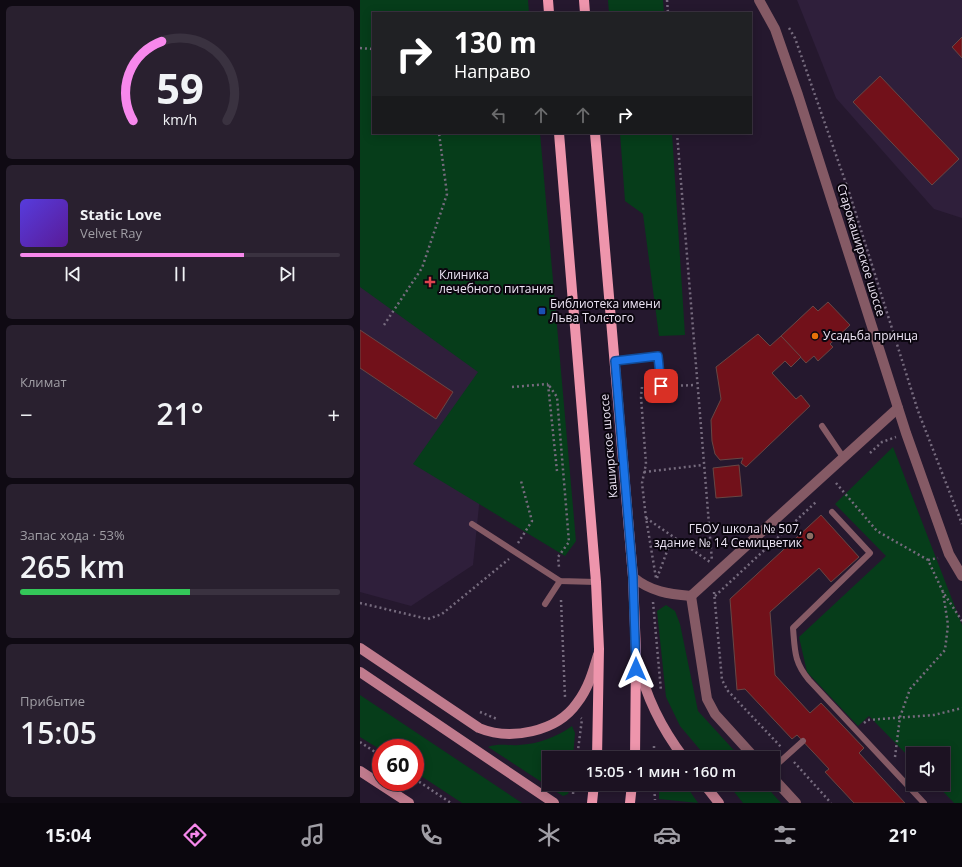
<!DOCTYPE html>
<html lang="ru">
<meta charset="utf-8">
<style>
body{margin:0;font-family:"Open Sans",sans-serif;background:#29202f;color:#f1f3f6;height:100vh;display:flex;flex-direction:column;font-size:15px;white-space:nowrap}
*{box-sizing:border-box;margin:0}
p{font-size:13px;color:#a09ea5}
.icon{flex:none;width:22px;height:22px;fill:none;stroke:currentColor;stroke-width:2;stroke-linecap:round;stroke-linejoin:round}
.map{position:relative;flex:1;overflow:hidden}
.drawer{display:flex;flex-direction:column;gap:6px;padding:6px;background:#0f0a13;width:360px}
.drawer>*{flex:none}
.banner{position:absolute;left:12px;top:12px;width:380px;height:122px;border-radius:0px;box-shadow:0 2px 10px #0003,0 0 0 1px #3a3240;background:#202124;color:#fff;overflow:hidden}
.fabs{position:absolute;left:546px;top:747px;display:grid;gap:8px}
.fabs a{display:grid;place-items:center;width:44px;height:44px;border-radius:0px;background:#1c1222;box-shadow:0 2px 10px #0003,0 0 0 1px #3a3240;font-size:20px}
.speed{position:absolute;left:12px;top:739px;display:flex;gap:8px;font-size:20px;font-weight:700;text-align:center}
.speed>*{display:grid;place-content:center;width:52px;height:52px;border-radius:50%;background:#1c1222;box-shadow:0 2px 10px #0003,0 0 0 1px #3a3240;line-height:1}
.speed .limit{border:6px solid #d22;background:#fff;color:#111}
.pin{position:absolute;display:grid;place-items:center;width:34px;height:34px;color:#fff;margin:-17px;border-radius:8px;box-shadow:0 2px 6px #0006}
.me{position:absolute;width:44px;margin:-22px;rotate:0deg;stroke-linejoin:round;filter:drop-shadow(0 0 3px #0008)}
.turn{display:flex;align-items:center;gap:14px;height:84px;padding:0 16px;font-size:18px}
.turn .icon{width:52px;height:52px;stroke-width:2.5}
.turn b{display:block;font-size:28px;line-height:34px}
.lanes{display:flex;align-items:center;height:38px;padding:0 16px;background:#0003;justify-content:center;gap:20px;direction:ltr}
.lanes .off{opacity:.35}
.big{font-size:30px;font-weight:600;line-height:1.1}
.drawer .card{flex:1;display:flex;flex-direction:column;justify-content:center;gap:6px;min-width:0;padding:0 14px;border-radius:6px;background:#29202f}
.drawer .dial{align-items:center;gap:0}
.dial svg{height:104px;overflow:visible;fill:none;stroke:#3a3240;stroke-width:7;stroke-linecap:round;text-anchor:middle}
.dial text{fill:#f1f3f6;stroke:none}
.song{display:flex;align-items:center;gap:12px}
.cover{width:48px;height:48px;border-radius:6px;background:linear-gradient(135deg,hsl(250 70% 55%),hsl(270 70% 35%))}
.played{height:4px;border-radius:2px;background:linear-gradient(90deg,#f788ec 70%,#3a3240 70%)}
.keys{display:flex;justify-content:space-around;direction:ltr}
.heat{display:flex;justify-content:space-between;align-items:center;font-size:22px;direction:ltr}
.charge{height:6px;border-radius:3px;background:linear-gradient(90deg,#34c759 53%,#3a3240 0)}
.trip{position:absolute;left:182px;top:751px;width:238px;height:40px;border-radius:0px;background:#1c1222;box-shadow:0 2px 10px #0003,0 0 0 1px #3a3240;font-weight:600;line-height:40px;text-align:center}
.dock{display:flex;height:64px;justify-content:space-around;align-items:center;background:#0b070e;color:#a09ea5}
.dock .icon{width:28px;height:28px}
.dock .on{color:#f788ec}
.dock b{font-size:18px;color:#f1f3f6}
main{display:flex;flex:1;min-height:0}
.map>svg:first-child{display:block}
.built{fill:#2f1f3b}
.green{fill:#063d1a}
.building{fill:#72111a;stroke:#674745}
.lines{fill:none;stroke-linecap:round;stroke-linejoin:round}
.path{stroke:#766b7e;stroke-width:2.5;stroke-dasharray:2 3;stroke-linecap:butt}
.lane{stroke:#855a65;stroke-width:6}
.street{stroke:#855a65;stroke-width:10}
.secondary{stroke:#c07b8d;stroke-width:10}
.primary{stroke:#ee95ac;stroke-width:10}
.route-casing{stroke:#114b97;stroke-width:10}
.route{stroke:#1a73e8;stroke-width:7}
.health-dot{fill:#e0444e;stroke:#0b060f;stroke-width:1.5}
.transit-dot{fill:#1a4fb4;stroke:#0b060f;stroke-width:1.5}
.food-dot{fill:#e8710a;stroke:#0b060f;stroke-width:1.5}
.education-dot{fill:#8d6e63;stroke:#0b060f;stroke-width:1.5}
.labels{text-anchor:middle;stroke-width:4;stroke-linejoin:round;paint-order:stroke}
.street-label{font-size:12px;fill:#ece4f4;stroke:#0b060f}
.poi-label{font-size:12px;fill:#ece4f4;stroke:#0b060f;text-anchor:start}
</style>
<main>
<section class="drawer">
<div class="card dial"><svg viewBox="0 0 100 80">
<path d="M14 69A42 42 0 1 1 86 69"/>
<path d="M14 69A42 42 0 0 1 36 8" stroke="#f788ec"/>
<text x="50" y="56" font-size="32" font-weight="700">59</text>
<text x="50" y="72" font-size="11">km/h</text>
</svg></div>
<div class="card">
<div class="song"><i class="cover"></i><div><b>Static Love</b><p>Velvet Ray</p></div></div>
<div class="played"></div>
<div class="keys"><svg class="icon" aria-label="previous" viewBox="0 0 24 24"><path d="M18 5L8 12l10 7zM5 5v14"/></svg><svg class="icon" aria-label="pause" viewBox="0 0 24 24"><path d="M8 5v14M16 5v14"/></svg><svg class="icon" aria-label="next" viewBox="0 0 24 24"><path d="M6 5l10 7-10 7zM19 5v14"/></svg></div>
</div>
<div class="card"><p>Климат</p>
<div class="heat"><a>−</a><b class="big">21°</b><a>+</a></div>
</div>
<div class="card"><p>Запас хода · 53%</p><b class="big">265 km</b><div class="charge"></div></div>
<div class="card"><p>Прибытие</p><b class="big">15:05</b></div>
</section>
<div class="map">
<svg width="602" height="803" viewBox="0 0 602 803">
<rect width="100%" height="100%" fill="#25182e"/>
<g class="built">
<polygon points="0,0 13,13 13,133 126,133 121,486 113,565 51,606 0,592"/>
<polygon points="437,0 602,0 602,218 574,209 476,98"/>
</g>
<g class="green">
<polygon points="0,0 168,0 169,13 13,13 13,133 180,133 216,541 205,556 53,464 118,372 0,287"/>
<polygon points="248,0 303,0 304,13 249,13"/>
<polygon points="260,133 312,133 325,335 299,336 283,214 265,201"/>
<polygon points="533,447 602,625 602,803 594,803 576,784 583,784 583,754 553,754 553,761 509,716 498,726 447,672 439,637 526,556 475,504"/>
<polygon points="306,605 315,611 320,624 338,711 381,758 347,758 320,726 306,697 297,611"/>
<polygon points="0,695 162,803 102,803 55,772 55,748 21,748 21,750 0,737"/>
<path d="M212,726L215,733L213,758H189V784H211L208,794L203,796L128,747C139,743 148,746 159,745C178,744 197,737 212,726Z"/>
<polygon points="299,784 325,784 338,803 299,799"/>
<polygon points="368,784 404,784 421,803 383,803"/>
</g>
<g class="building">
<polygon points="602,37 602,58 592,47"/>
<polygon points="520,76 599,159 572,185 493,102"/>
<polygon points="468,302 490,325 470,344 473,347 458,361 454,356 446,363 421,336 453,306 458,311"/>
<polygon points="0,330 93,392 76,419 0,368"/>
<polygon points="398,334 410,346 421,336 441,357 431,367 425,361 412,373 436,399 441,395 450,406 386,467 381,463 383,458 360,460 355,454 352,441 351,420 361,399 356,367"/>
<polygon points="379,465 382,496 356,498 353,468"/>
<polygon points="461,515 499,557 471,582 459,568 410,612 415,675 450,713 461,703 504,748 499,753 545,803 494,803 465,772 469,769 437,735 432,739 385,689 377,690 370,599"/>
</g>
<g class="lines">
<g class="path">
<polyline points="307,0 308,13"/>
<polyline points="429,28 435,38 489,192 558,411 602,524"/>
<polyline points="0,48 13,49"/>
<polyline points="317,133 352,561"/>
<polyline points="24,325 62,268 87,194 79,133"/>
<polyline points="311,386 336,385"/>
<polyline points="152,387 188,384"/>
<polyline points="292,387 282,387 281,397 286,464 282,483 286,518 296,578"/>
<polyline points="510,453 522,442 536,437"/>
<polyline points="197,471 188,384 197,397 209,542 198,557 199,567"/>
<polyline points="284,472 343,465"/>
<polyline points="476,483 517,531 568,560 583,592 602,621"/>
<polyline points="286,518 350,562"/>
<polyline points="158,543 172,521 161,481"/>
<polyline points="568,560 578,558"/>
<polyline points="297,578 312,538"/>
<polyline points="354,592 362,680 368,691 422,748"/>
<polyline points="355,596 456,502"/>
<polyline points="201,600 205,697"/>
<polyline points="293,602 301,691"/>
<polyline points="0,603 68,619 82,614 149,559"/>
<polyline points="120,712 137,719"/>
<polyline points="504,723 508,720 574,715 602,708"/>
<polyline points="0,742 21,756"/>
<polyline points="294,746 294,758"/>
<polyline points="535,757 540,717 550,689 585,650 588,625 583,592"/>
<polyline points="217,758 222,719 221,718"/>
<polyline points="434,762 471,803"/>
<polyline points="55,779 91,803"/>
<polyline points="294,784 295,800"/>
<polyline points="213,794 214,784"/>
</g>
<g class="lane">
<polyline points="255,361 298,356 301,386"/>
<polyline points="462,426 483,457"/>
<path d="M472,512L510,553L433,628C435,651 434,662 449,680L564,803"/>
<polyline points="112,524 200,581 236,582"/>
<polyline points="185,604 200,581"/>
<polyline points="413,768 443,741"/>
</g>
<g class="street">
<polyline points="399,0 415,29 438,95 546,433 589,554 602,576"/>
<path d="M273,577C291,592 309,594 331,596L538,408"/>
<polyline points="331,596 347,699 355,714 395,758"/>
<polyline points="413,778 436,803"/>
</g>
<g class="secondary">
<path d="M0,648L119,728C150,741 197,732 217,703C228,689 233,672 238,655"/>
<path d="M278,662C286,698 302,729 324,758"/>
<polyline points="0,672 194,803"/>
<polyline points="0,771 49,803"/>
<polyline points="344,784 359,803"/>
</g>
<g class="primary">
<polyline points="188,0 189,13"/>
<polyline points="224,0 225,13"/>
<polyline points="199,133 236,582 239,649 237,758"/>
<polyline points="235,133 273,577 276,653 275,758"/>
<polyline points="232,803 234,784"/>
<polyline points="270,803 272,784"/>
</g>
</g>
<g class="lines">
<g class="route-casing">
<polyline id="route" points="276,669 273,577 255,361 298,356 301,386"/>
</g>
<use href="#route" class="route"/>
</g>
<path class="health-dot" d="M68 276h4v4h4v4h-4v4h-4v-4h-4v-4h4z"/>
<rect class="transit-dot" x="178" y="307" width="8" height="8" rx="2"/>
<circle class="food-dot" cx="455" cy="336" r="4"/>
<circle class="education-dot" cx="450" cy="536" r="4"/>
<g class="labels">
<g class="street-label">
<text transform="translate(501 250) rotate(73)" y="4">Старокаширское шоссе</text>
<text transform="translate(249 446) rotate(-95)" y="4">Каширское шоссе</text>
</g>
<g class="poi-label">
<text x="79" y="279">Клиника<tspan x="79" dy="14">лечебного питания</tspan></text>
<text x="190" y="308">Библиотека имени<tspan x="190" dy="14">Льва Толстого</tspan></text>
<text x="463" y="340">Усадьба принца</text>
<text x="442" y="533" text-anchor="end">ГБОУ школа № 507,<tspan x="442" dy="14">здание № 14 Семицветик</tspan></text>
</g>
</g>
</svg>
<div class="fabs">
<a><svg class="icon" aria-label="sound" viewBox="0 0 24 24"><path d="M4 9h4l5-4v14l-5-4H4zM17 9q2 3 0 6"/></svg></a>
</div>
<div class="speed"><div class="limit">60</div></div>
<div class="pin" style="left:301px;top:386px;background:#d93025"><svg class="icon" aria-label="arrive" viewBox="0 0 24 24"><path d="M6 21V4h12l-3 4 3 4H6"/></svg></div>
<svg class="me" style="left:276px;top:669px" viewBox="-20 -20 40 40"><path d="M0-17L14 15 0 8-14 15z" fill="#1a73e8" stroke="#fff" stroke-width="4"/></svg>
<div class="trip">15:05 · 1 мин · 160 m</div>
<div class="banner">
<div class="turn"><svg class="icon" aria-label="right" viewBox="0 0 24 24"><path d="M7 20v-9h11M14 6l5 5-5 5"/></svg><div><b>130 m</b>Направо</div></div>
<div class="lanes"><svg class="icon off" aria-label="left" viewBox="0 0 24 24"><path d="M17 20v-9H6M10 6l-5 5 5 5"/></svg><svg class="icon off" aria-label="ahead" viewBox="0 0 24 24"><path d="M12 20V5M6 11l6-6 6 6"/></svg><svg class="icon off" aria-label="ahead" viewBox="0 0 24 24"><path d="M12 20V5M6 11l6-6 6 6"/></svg><svg class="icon" aria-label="right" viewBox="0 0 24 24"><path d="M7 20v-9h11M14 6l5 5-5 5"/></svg></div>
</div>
</div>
</main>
<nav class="dock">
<b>15:04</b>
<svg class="icon on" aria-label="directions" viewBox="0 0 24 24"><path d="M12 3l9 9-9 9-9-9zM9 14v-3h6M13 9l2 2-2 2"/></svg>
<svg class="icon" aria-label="music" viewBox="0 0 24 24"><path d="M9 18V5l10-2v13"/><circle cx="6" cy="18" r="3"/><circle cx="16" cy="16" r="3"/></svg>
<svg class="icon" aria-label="phone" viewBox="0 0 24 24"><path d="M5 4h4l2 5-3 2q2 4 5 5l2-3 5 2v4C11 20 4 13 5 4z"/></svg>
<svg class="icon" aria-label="climate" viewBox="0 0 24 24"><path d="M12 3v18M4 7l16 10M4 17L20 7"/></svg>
<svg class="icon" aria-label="car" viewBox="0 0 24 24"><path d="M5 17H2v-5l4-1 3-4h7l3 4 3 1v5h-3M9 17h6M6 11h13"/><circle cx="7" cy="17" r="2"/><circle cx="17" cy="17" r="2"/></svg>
<svg class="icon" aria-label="filters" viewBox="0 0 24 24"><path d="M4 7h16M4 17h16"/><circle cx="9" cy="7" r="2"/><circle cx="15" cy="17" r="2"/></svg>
<b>21°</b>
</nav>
